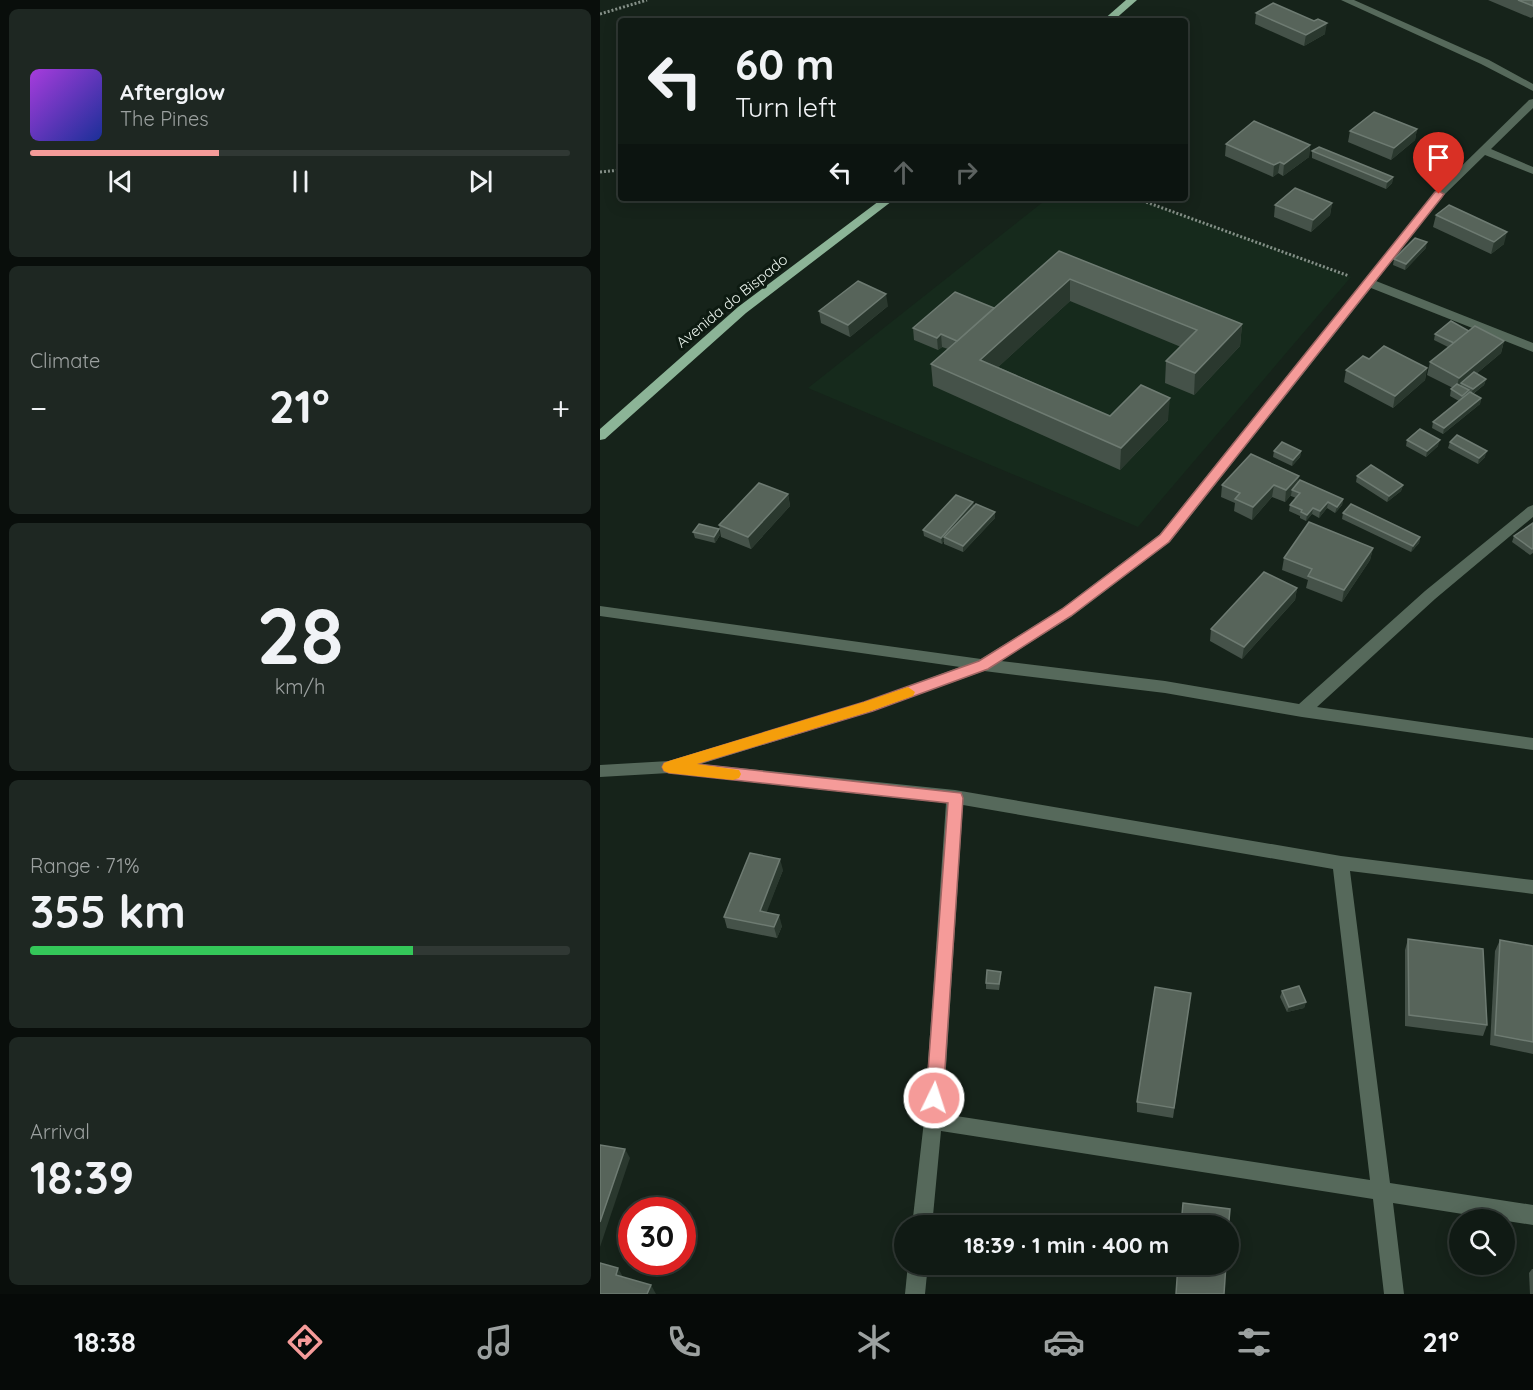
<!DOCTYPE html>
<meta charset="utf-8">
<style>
body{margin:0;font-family:Quicksand,sans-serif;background:#1e2722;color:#f1f3f6;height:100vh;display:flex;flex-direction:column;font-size:22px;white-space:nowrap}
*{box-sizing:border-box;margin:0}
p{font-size:20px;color:#9ca1a0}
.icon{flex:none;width:33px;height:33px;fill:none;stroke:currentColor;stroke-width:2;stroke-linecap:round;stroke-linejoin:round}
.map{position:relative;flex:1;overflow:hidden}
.details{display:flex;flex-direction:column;gap:9px;padding:9px;background:#090e0b;width:600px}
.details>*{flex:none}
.banner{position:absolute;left:18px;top:18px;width:570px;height:183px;border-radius:6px;box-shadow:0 3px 15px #0003,0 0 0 2px #303834;background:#101a14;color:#f1f3f6;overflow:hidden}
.buttons{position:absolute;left:849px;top:1209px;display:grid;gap:12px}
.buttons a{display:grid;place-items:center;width:66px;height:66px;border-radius:50%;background:#101a14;box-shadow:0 3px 15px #0003,0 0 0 2px #303834;font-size:30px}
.speed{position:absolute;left:18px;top:1197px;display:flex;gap:12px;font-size:30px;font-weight:700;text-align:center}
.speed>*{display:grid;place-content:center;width:78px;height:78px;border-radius:50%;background:#101a14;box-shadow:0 3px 15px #0003,0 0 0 2px #303834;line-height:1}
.speed .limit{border:9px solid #d22;background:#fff;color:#111}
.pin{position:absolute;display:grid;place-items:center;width:51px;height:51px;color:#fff;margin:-62px -26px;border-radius:50% 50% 50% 0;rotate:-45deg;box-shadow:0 0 6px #0007}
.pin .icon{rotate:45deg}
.me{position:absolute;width:66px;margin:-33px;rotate:4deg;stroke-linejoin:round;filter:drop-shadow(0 0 4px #0008)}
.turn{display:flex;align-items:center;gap:21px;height:126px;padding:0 18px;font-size:27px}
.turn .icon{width:78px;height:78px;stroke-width:2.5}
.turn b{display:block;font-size:42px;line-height:51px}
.lanes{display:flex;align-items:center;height:57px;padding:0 18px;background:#0003;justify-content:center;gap:30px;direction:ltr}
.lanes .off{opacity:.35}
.big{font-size:45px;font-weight:800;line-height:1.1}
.details .card{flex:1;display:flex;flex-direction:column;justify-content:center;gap:9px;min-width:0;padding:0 21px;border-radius:9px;background:#1e2722}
.details .dial{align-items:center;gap:0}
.dial b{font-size:78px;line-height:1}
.song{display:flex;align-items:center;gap:18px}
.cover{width:72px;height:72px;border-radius:9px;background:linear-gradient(135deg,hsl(280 70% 55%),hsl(230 70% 35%))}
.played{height:6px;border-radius:3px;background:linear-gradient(90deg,#f59b99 35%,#303834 35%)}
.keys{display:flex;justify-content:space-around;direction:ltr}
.heat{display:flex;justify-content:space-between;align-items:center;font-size:33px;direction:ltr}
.charge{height:9px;border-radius:4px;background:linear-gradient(90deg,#34c759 71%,#303834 0)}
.trip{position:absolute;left:294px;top:1215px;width:345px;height:60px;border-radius:30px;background:#101a14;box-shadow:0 3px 15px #0003,0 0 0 2px #303834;font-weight:800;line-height:60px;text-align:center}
.tabs{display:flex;height:96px;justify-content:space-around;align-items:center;background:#060a08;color:#9ca1a0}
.tabs .icon{width:42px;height:42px}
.tabs .active{color:#f59b99}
.tabs b{font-size:27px;color:#f1f3f6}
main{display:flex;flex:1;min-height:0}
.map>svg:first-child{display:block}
.built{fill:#162a1c}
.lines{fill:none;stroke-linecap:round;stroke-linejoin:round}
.path{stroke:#859088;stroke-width:3;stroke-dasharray:2 2;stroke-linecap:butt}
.minor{fill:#56695b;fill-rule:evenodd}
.major{fill:#8cb497;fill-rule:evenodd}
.wall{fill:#455249}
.shaded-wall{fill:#2a382e}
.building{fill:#57645a;stroke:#6e7b72;stroke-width:1.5}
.route{fill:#f59b99;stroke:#9f6563;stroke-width:1.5}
.slow{fill:#f59e0b}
.labels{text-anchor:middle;stroke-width:6;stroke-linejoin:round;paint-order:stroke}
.street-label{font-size:15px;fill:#edf6ef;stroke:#0d1a11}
</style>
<main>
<section class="details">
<div class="card">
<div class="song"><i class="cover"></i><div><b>Afterglow</b><p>The Pines</p></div></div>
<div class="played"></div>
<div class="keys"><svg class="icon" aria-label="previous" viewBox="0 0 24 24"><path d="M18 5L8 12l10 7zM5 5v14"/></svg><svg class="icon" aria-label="pause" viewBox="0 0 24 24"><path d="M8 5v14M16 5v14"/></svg><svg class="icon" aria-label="next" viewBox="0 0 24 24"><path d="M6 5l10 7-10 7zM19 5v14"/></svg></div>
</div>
<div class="card"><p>Climate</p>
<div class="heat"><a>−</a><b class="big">21°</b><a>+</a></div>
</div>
<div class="card dial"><b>28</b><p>km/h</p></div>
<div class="card"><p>Range · 71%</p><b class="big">355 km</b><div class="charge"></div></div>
<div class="card"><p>Arrival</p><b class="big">18:39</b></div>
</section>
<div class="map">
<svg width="933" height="1294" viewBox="0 0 933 1294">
<rect width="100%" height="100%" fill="#16231a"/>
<polygon class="built" points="448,198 535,198 663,243 751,277 538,527 208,388"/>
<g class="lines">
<g class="path">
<polyline points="0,14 47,0"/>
<polyline points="0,172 21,170"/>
<polyline points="535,198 749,276"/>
</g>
<g class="minor">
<polygon points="741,0 754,0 889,60 933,84 933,91 881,64"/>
<path d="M933,99V108L891,149L933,167V174L885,155L843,196L776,281L933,343V352L771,288L570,542L471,617L401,661L565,681L699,704L825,591L928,507L933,505V517L835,599L717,707L933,738V750L702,717L565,693L384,671L273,711L101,764L355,790L741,856L933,880V894L750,871L790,1183L933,1205V1225L793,1203L804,1294H784L773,1199L341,1131L332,1226H312L324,1121L346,803L69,773L0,777V765L69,761L265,702L360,667L0,616V606L381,659L461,609L560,534L835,192L929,100ZM363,805L733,869L770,1180L343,1114Z"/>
<polygon points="308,1264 328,1264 325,1294 305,1294"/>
</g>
<g class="major">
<polygon points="526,0 537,0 513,21 502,21"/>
<polygon points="283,198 296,198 146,313 5,439 0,440 0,429 138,307"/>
</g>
</g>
<g class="wall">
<polygon points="888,0 933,0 933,17 931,18"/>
<polygon points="656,13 725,34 704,46 655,24"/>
<polygon points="817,129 815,140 791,160 748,142 750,131"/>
<polygon points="626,144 710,145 709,157 683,176 678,173 673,177 625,156"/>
<polygon points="712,151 793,177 792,183 786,189 712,158"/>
<polygon points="732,203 730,215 711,232 674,217 675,205"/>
<polygon points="836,215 904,244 891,254 833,227"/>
<polygon points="826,248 805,270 793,265 794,259"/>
<polygon points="459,251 642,324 640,346 594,395 565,383 566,361 581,347 470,301 398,367 510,416 568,420 520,470 333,386 331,364 348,349 342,347 338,350 314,340 313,328 394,308"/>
<polygon points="288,306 250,337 221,323 219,311"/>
<polygon points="869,331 904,341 901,353 876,374 886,379 884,385 873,394 881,398 880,404 843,434 832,428 833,422 859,401 850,396 851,389 853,388 827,375 830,362 848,347 834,340 835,334"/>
<polygon points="769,359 827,368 825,380 793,408 744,382 746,370"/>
<polygon points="807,440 838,446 826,457 806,446"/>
<polygon points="850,442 885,457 878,464 848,448"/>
<polygon points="674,451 701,451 700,457 692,466 673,457"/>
<polygon points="757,476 803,485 801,491 787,502 756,482"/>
<polygon points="698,483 743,499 742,505 735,513 727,508 719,518 712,514 706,521 700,518 700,516 689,511 690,505 696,498 691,496 691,495 685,502 672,497 652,520 634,511 635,503 621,497 622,485"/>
<polygon points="188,494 190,506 151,549 121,537 119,525"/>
<polygon points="373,502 374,507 395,518 363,552 344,544 344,541 342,544 324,536 323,530"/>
<polygon points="743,513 820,537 819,543 811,552 742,519"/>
<polygon points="933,523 933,553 930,555 912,542 914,536"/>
<polygon points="93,532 120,535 115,543 95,538"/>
<polygon points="773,548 770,560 742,602 706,588 708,580 682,570 684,558"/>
<polygon points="697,588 695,600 642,659 610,641 611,629"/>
<polygon points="183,870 166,912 182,926 177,938 127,928 124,917"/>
<polygon points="808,939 887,1025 883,1036 805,1026 805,950"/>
<polygon points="900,940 933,946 933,1054 890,1045 895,951"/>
<polygon points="401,977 399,990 386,989 386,983"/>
<polygon points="682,991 706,1002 704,1008 687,1012 680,997"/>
<polygon points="591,993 573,1118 537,1112 537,1102"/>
<polygon points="932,1269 933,1269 933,1294 930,1294 929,1273"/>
</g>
<g class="shaded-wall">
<polygon points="727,23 725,34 704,46 706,35"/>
<polygon points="817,129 815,140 791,160 794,148"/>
<polygon points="710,145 709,157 683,176 684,164"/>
<polygon points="680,162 678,173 673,177 674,165"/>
<polygon points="793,177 792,183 786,189 787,182"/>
<polygon points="732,203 730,215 711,232 713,220"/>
<polygon points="907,232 904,244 891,254 894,242"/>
<polygon points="827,242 826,248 805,270 806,264"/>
<polygon points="470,279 470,301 382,382 380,360"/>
<polygon points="286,294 288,306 250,337 248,325"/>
<polygon points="642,324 640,346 594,395 595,373"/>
<polygon points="341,334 342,347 338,350 337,338"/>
<polygon points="904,341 901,353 864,384 861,383 860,387 856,390 859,378"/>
<polygon points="827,368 825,380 793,408 795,396"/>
<polygon points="886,379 884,385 871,395 873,389"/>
<polygon points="570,398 568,420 520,470 521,448"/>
<polygon points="881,398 880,404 843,434 844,428"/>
<polygon points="840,440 838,446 826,457 827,451"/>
<polygon points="701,451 700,457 692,466 693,460"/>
<polygon points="887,451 885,457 878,464 879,458"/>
<polygon points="699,476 697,488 692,490 691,495 685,502 686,490"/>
<polygon points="674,485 672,497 652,520 653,507"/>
<polygon points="803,485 801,491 787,502 789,496"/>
<polygon points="188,494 190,506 151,549 148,537"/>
<polygon points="743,499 742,505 735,513 737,507"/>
<polygon points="373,502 374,509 344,537 344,541 342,544 341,538"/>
<polygon points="728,502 727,508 719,518 720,511"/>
<polygon points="713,508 712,514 706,521 707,515"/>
<polygon points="395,512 395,518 363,552 363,546"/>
<polygon points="119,529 120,535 115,543 114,537"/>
<polygon points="820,537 819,543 811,552 813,546"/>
<polygon points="773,548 770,560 742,602 744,590"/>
<polygon points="697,588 695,600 642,659 644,647"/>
<polygon points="180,859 183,870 163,922 160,911"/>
<polygon points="179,915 182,926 177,938 174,927"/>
<polygon points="706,1002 704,1008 687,1012 689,1007"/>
<polygon points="25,1149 30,1158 0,1247 0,1222"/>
<polygon points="18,1268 23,1277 16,1275"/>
<polygon points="51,1285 56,1294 47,1294"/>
</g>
<g class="building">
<polygon points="918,0 933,0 933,6"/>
<polygon points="673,3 714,21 718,19 727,23 706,35 656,13"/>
<polygon points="774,112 817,129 794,148 750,131"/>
<polygon points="654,121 710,145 684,164 680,162 674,165 626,144"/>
<polygon points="719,147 793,177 787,182 712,151"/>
<polygon points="695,188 732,203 713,220 675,205"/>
<polygon points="849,205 907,232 894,242 836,215"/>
<polygon points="815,238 827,242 806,264 794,259"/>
<polygon points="459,251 642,324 595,373 566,361 597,330 470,279 380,360 510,416 541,385 570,398 521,448 331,364"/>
<polygon points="258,281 286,294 248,325 219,311"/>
<polygon points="355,292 394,308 357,341 341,334 337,338 313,328"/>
<polygon points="851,321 869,331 854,343 835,334"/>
<polygon points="875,326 904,341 859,378 830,362"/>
<polygon points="784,346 827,368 795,396 746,370 763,356 769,359"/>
<polygon points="874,372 886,379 873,389 861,383"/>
<polygon points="857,384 869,390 862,396 851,389"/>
<polygon points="870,392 881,398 844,428 833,422"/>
<polygon points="820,429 840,440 827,451 807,440"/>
<polygon points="857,435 887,451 879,458 850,442"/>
<polygon points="682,442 701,451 693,460 674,451"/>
<polygon points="651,454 699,476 686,490 674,485 653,507 635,499 640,493 622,485"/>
<polygon points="771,465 803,485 789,496 757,476"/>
<polygon points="700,480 743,499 737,507 728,502 720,511 713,508 707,515 701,512 702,510 690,505 700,493 692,490"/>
<polygon points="159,483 188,494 148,537 119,525"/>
<polygon points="356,495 373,502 341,538 323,530"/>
<polygon points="376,504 395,512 363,546 344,537"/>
<polygon points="751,504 820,537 813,546 743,513"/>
<polygon points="709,522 773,548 744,590 708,576 712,569 684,558"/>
<polygon points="933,523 933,548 932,549 914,536"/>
<polygon points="99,524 119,529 114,537 93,532"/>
<polygon points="664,572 697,588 644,647 611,629"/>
<polygon points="150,853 180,859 160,911 179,915 174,927 124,917"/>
<polygon points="808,939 883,949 887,1025 809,1015"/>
<polygon points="900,940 933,946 933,1042 895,1035"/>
<polygon points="387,970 401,972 399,984 386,983"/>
<polygon points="699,986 706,1002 689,1007 682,991"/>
<polygon points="555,987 591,993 574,1108 537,1102"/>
<polygon points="0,1145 25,1149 0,1222"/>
<polygon points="583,1203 630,1209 628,1232 628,1226 581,1226"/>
<polygon points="0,1263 18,1268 16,1275 51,1285 47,1294 0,1294"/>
<polygon points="578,1264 626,1264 624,1294 576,1294"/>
</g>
<polygon class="route" points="839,191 844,194 842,197 569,542 471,616 388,669 273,711 97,764 361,793 363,798 343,1098 341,1103 334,1106 328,1103 326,1098 348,803 69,773 64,771 62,767 64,763 264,702 379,661 462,609 560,535 835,192"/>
<polygon class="slow" points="308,687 315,692 313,696 268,712 97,764 139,770 141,774 139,778 133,780 69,773 64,771 62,767 64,763 69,761 264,702"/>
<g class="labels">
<g class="street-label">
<text transform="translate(132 301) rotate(-39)" y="5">Avenida do Bispado</text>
</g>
</g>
</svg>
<div class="buttons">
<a><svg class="icon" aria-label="search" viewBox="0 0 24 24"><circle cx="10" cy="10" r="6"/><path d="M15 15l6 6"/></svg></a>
</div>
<div class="speed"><div class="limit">30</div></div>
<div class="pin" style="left:839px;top:194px;background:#d93025"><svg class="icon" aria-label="arrive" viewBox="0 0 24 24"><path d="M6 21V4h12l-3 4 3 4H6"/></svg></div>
<svg class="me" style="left:334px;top:1098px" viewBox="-20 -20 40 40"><circle r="17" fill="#f59b99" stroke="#fff" stroke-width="3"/><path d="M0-11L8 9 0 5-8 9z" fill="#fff"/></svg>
<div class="trip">18:39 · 1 min · 400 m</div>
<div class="banner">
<div class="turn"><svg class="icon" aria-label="left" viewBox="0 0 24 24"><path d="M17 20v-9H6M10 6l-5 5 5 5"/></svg><div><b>60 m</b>Turn left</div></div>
<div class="lanes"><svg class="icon" aria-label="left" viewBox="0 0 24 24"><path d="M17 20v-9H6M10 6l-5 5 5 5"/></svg><svg class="icon off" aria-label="ahead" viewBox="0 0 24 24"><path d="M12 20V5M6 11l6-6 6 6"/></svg><svg class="icon off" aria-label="right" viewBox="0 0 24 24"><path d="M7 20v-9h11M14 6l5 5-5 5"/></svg></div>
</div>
</div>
</main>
<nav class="tabs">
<b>18:38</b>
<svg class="icon active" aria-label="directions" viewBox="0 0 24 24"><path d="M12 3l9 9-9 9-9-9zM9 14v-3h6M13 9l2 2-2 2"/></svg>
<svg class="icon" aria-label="music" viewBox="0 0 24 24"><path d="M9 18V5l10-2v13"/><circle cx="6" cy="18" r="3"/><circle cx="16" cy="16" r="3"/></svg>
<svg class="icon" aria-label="phone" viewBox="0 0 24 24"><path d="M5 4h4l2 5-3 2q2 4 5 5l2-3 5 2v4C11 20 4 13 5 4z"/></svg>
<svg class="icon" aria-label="climate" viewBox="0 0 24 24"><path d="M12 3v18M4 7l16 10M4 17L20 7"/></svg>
<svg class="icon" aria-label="car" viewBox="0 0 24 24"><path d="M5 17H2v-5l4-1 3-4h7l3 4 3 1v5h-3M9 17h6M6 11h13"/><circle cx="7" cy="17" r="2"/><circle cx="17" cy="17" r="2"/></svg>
<svg class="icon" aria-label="filters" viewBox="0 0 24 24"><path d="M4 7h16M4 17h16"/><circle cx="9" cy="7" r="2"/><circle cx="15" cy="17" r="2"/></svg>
<b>21°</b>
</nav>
